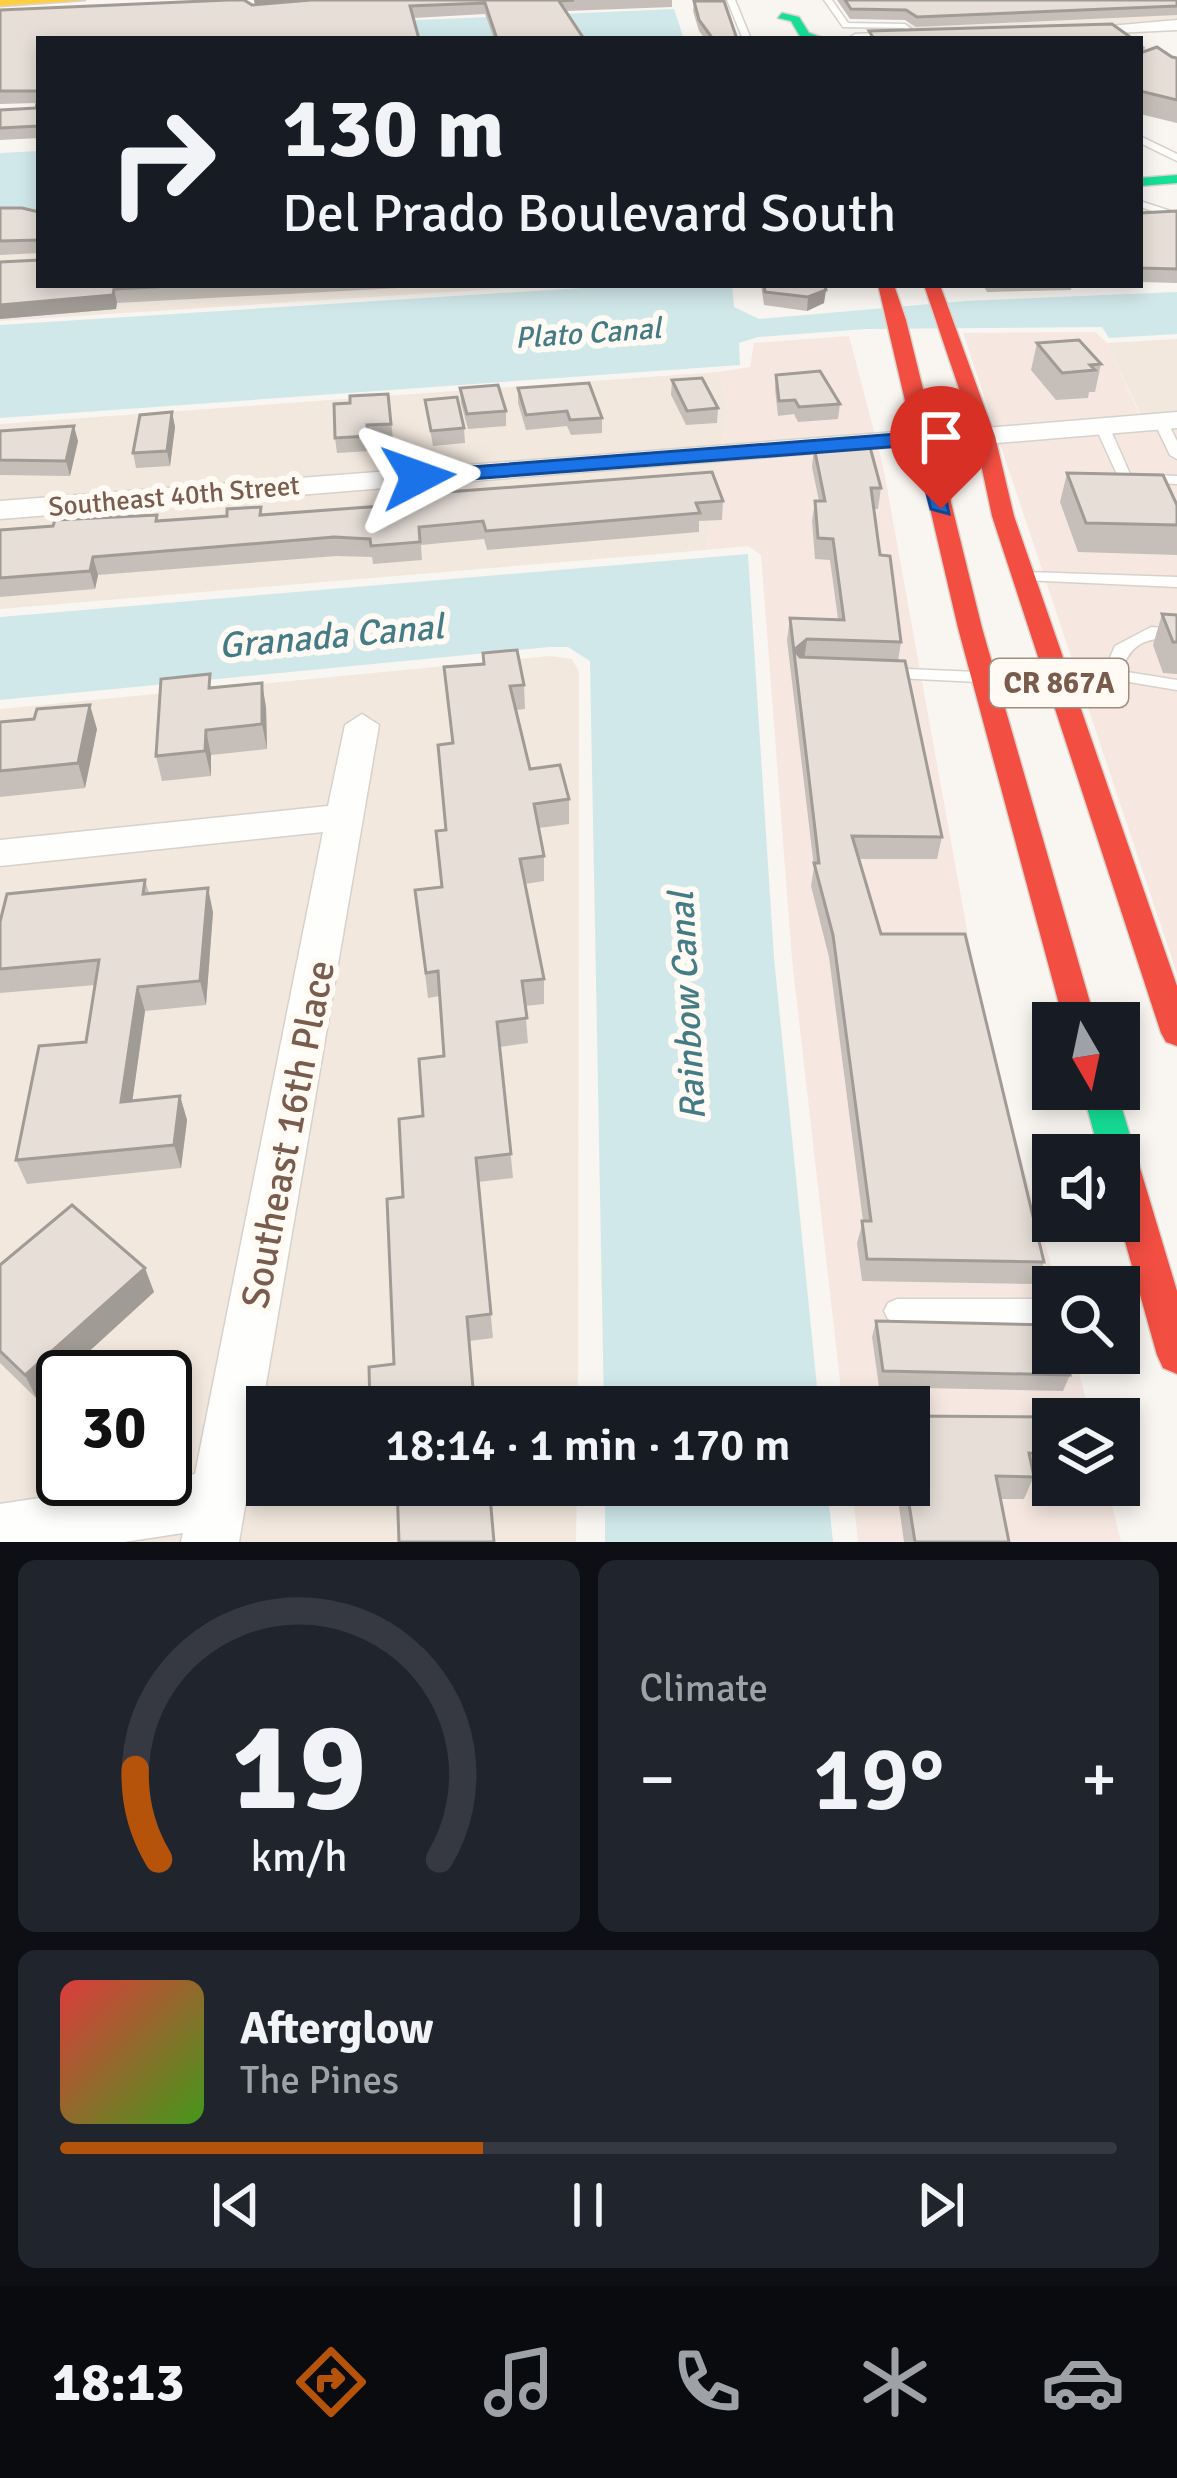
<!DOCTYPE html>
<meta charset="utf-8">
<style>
body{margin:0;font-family:Signika,sans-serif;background:#20242c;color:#f1f3f6;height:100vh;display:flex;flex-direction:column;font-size:45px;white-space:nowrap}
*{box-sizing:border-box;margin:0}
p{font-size:39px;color:#9ea1a6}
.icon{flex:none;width:66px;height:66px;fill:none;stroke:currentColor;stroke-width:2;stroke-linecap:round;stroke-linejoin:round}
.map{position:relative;height:1542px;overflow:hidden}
.side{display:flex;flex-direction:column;gap:18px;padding:18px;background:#0d0f14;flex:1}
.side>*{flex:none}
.hud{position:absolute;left:36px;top:36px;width:1107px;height:252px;border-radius:0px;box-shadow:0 6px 18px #0003;background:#171b24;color:#f1f3f6;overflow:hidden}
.needle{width:78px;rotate:171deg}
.buttons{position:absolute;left:1032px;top:1002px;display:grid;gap:24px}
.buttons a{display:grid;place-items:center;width:108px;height:108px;border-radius:0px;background:#171b24;box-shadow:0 6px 18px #0003;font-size:60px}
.speed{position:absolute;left:36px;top:1350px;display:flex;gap:24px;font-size:60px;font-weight:700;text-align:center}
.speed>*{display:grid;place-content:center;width:156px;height:156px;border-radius:50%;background:#171b24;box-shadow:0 6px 18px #0003;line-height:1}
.speed .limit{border:6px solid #111;border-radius:18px;background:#fff;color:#111}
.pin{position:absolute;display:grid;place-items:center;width:102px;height:102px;color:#fff;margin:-123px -51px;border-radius:50% 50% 50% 0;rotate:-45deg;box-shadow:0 0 12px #0007}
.pin .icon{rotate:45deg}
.me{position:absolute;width:132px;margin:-66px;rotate:86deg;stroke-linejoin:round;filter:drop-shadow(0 0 9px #0008)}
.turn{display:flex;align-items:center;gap:42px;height:252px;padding:0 48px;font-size:54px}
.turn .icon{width:156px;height:156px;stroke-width:2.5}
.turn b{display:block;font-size:84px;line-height:102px}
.big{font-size:90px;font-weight:600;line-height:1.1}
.side .card{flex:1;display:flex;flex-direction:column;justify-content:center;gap:18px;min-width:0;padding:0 42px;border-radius:18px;background:#20242c}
.side .dial{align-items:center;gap:0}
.dial svg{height:312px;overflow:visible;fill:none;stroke:#363941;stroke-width:7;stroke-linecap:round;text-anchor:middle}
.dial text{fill:#f1f3f6;stroke:none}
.song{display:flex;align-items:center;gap:36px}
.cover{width:144px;height:144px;border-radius:18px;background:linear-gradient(135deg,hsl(0 70% 55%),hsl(100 70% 35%))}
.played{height:12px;border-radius:6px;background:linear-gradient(90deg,#b45309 40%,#363941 40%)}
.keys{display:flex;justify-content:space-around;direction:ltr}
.heat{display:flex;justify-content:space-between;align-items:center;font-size:66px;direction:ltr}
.side .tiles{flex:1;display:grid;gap:18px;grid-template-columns:1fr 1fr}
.card:last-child{grid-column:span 2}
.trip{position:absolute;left:246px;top:1386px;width:684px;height:120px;border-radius:0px;background:#171b24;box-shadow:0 6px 18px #0003;font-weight:600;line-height:120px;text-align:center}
.dock{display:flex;height:192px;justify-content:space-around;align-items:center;background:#090b0e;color:#9ea1a6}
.dock .icon{width:84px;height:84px}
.dock .current{color:#b45309}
.dock b{font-size:54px;color:#f1f3f6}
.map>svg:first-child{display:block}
.residential{fill:#f2e8de;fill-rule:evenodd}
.commercial{fill:#f6e8e1}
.water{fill:#d0e8ea}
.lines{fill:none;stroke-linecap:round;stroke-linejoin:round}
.lane-casing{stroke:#d7d1cb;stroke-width:3}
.street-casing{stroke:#d7d1cb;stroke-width:3}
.fast-casing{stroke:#d9d2cb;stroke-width:3}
.slow-casing{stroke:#d9d2cb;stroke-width:3}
.jam-casing{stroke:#d9d2cb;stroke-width:3}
.lane{fill:#fefefd;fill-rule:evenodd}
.street{fill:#fefefd;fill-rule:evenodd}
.fast{fill:#16e098;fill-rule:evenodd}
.slow{fill:#ffcf43;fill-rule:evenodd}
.jam{fill:#f24e42;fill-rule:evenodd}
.wall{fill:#c6bfb9}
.shaded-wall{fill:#a19b96}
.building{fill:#e6ded7;stroke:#a19b96;stroke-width:3}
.route{fill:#1a73e8;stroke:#114b97;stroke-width:3}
.labels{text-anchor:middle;stroke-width:12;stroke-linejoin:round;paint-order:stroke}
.far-street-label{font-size:27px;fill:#7a5c4d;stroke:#fffaf3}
.far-water-label{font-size:30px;font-style:italic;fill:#437c86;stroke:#fffaf3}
.shield{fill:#fffaf3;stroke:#a28b7f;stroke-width:3}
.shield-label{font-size:30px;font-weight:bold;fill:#7a5c4d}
.water-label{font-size:36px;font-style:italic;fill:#437c86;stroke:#fffaf3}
.near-street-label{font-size:39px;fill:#7a5c4d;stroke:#fffaf3}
</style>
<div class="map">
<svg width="1177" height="1542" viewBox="0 0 1177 1542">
<rect width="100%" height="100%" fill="#f9f5f0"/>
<g class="residential">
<polygon points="951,0 1177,0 1177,25 919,39 898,9"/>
<polygon points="39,213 39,285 558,285 0,321 0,215"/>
<polygon points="1177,339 1177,422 1145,424 1107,343"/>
<polygon points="718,372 728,405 706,550 0,609 0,424"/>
<path d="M550,656L572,659L579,672L578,1407H267V1485H577L576,1542H0V709ZM63,1377H165V1479H63Z"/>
</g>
<g class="commercial">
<polygon points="1095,332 1107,343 1144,424 1177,422 1177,974 963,333"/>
<polygon points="849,336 883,466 984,1024 1057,1287 1053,1353 1074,1353 1091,1419 1053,1419 1053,1485 1107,1485 1121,1542 858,1542 852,1485 909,1485 909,1407 843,1407 792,959 761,555 748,546 706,550 728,405 718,372 750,367 754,343"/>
</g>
<g class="water">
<polygon points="674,9 684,39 0,38"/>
<polygon points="39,151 39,210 0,212 0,153"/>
<polygon points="628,285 732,285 734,307 759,319 965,301 1177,292 1177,334 1109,338 1102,327 866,329 758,337 739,343 740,365 0,418 0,325"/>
<polygon points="748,554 774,958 819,1407 604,1407 590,661 568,647 549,647 0,700 0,617"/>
<polygon points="605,1485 827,1485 833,1542 605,1542"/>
</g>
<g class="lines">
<g class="lane-casing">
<g id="lane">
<polygon points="727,0 735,0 751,39 743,39"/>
<polygon points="824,0 832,0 848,23 905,24 920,36 913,38 903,28 843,27"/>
<polygon points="1140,136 1177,154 1177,161 1140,143"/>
<polygon points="1140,201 1177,213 1177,219 1140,207"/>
<polygon points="1161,418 1166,419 1177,441 1177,459 1170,455 1154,422"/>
<polygon points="1102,422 1109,426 1130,474 1177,476 1177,484 1120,481 1095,426"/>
<polygon points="1028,572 1177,577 1177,587 1023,580 1020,577"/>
<path d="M1151,627L1177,629V639C1147,637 1132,642 1121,671L1177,680V690L1111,679L1061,680L1053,675L1061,670L1105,669L1115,646Z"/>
<polygon points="884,668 977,672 985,677 977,682 878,677 876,673 878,669"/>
<polygon points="897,1299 1053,1299 1053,1323 897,1323 888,1319 884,1311 888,1303"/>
</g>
</g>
<g class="street-casing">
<g id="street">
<polygon points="1177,20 1177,30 1073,35 1065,30"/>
<polygon points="916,31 922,39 847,39 855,34"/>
<polygon points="1177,412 1177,428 985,444 972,436 985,428"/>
<polygon points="922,430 931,432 931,444 0,519 0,501"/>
<polygon points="362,714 379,725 239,1542 181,1542 183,1533 124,1542 0,1542 0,1504 195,1474 323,832 0,866 0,840 328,806 345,725"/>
</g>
</g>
<g class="fast-casing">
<g id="fast">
<polygon points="782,13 799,17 809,33 826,39 801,38 791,21 778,18"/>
<polygon points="1177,175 1177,183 1140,186 1140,178"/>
<polygon points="1082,1089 1116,1089 1136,1155 1130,1166 1119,1170 1119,1155 1100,1155"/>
</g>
</g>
<g class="slow-casing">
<polygon id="slow" points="0,0 85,0 0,6"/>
</g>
<g class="jam-casing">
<g id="jam">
<polygon points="878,285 894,285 906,320 982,628 1096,1023 1064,1023 958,628"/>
<polygon points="924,285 940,285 995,436 1014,516 1177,986 1177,1046 1166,1042 1161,1033 992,516 975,436"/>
<polygon points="1119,1143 1131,1147 1137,1158 1177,1291 1177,1374 1163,1368 1157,1355 1119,1220 1119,1155 1103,1155 1107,1147"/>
</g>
</g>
<use href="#lane" class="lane"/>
<use href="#street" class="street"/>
<use href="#fast" class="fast"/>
<use href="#slow" class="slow"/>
<use href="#jam" class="jam"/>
</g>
<g class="wall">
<polygon points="254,0 672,0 672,7 566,11 584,39 494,39 485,14 39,39 39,138 0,140 0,110 36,108 37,103 0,104 0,10 252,5 255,4"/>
<polygon points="837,0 1177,0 1177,15 916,27 905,20 850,19"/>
<polygon points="694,1 737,39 705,39 699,31 693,11"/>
<polygon points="1140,44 1145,47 1144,52 1177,58 1177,123 1140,114"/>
<polygon points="0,208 39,212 39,285 455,285 117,303 116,309 0,319 0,262 39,260 39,253 0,255"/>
<polygon points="1177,211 1177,283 1140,282 1140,213"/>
<polygon points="761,285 825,285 824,303 807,311 764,305"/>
<polygon points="983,285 1072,285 1071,290 987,292"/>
<polygon points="1037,343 1101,364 1095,392 1089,392 1088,398 1056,400 1031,370"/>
<polygon points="776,375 840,404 838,419 798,422 794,414 778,416 775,389"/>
<polygon points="672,380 718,408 717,423 686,425 671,395"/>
<polygon points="460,388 506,411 506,426 468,429 461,403"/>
<polygon points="518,388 602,418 602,433 571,435 567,426 526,430 518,403"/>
<polygon points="388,394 393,439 369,440 370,451 337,453 335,438 350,403"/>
<polygon points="425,400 464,428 465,443 433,446"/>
<polygon points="172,412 175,427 170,466 136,468 133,453"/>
<polygon points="0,431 78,441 70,476 0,475"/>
<polygon points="814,447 881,488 878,509 873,509 880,555 901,642 898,661 942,837 937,859 859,859 881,934 1044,1262 1036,1284 862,1281 857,1243 863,1221 829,957 811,886 814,867 787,640 790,618 838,619 830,560 815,559 812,521 815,501 819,501 812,467"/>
<polygon points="1067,473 1177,505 1177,555 1078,552 1060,502"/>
<polygon points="723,501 722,520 699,521 699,532 487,550 484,539 421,545 422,560 373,564 372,557 336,556 98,575 95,589 0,597 0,530 262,515"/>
<polygon points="1162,614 1177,615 1177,674 1163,673 1153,645"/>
<polygon points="444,667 524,685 525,709 516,710 530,769 569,799 569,824 539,828 544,856 544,881 525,884 544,979 544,1004 525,1006 528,1043 500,1047 513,1178 478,1182 493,1338 469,1341 474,1400 512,1407 370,1407 394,1364 403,1197 423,1116 444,1056 440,996 428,998 415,890 442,887 452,743"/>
<polygon points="213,688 266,707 267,749 211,755 211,776 162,781 156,756"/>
<polygon points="0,722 97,729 85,788 0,797"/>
<polygon points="145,880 149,893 213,912 206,1005 145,1011 132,1101 180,1096 187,1120 181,1168 27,1184 16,1160 86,1042 95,985 0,993 0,922"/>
<polygon points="0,1265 154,1292 37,1399 0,1363"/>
<polygon points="876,1321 1070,1375 1063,1391 879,1387 872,1337"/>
<polygon points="1053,1419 1053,1476 1034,1476 1024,1499 1001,1499 1009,1542 904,1542 896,1485 909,1485"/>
<polygon points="397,1485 519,1485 519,1491 490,1495"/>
</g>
<g class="shaded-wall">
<polygon points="254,0 325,0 255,4"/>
<polygon points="114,289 117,303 116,309 0,319 0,305"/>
<polygon points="826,290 824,303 807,311 808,297"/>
<polygon points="172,412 175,427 170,466 167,451"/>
<polygon points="74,426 78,441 70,476 66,461"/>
<polygon points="93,557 98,575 95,589 90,571"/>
<polygon points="807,639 804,661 794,650"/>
<polygon points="262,683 266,707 267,749 262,724"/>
<polygon points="90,705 97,729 85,788 78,763"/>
<polygon points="206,730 211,755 211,776 205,751"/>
<polygon points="208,888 213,912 206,1005 200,981"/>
<polygon points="138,987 145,1011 129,1125 121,1102"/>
<polygon points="180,1096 187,1120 181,1168 174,1145"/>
<polygon points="145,1268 154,1292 37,1399 25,1375"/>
</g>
<g class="building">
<polygon points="228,0 244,0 252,5 311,0 574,0 559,1 584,39 497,39 485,3 410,6 419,39 39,39 39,91 0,91 0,10"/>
<polygon points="845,0 1177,0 1177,6 917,17 906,10 851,9"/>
<polygon points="694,1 724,1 737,39 713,39 699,20"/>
<polygon points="1112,24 1133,39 874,39 869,31"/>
<polygon points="1157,47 1172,57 1177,58 1177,100 1140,91 1140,53"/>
<polygon points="39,93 39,126 0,128 0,110 36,108"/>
<polygon points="0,208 22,208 39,212 39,285 193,285 114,289 113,295 0,305 0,262 39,260 39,240 0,241"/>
<polygon points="1177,211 1177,269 1140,268 1140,213"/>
<polygon points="764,285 825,285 826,290 808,297 765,292"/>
<polygon points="1079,340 1101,364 1090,365 1095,370 1062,373 1037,343"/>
<polygon points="820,371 840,404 799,407 795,400 779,401 776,375"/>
<polygon points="702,378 718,408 687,411 672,380"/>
<polygon points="589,383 602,418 570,420 567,411 526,415 518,388"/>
<polygon points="498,385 506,411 467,414 460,388"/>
<polygon points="388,394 391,424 367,425 368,436 335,438 334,404 350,403 350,396"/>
<polygon points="457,397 464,428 431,431 425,400"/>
<polygon points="172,412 167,451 133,453 140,415"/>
<polygon points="74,426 66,461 0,460 0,431"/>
<polygon points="814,447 870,447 881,488 871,488 880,555 890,556 901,642 807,639 794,650 800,657 905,661 942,837 852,836 881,934 965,934 1044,1262 867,1259 862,1221 871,1221 833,935 814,863 819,863 790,618 844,620 833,539 818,538 815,501 825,501"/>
<polygon points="712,472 723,501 696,503 700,513 486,531 483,521 419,527 420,542 371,546 370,539 334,537 93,557 90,571 0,578 0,530 53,526 55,520 157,515 156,521 227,516 227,509 261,507 260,515 382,506 381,497"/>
<polygon points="1067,473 1163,475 1177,505 1177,525 1086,523"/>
<polygon points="1162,614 1177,615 1177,642 1173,642"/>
<polygon points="517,650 524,685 510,686 530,769 560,765 569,799 534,804 544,856 520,859 544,979 522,981 527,1018 497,1022 511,1154 476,1158 491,1314 467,1317 474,1400 510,1395 512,1407 370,1407 369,1367 394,1364 387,1199 403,1197 399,1119 423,1116 419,1059 444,1056 438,971 426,973 415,890 442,887 436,831 446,830 438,745 453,743 444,667 484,664 483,653"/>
<polygon points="210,674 209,688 262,683 262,724 206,730 205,751 156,756 161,679"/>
<polygon points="90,705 78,763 0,771 0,722 34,719 37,709"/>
<polygon points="145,880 143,894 208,888 200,981 138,987 121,1102 180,1096 174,1145 16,1160 39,1046 86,1042 99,960 0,969 0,922 7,894"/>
<polygon points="72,1205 145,1268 25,1375 0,1351 0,1265"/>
<polygon points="876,1321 1053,1325 1053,1353 1066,1353 1070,1375 883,1371"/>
<polygon points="909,1416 1075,1417 1076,1419 1053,1419 1053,1454 1029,1453 1034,1477 996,1476 1009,1542 915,1542 906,1485 909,1485"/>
<polygon points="397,1485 489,1485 494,1542 399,1542"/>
</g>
<polygon class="route" points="922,432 933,438 949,514 931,509 914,445 418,483 408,477 418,471"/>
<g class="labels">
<g class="far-street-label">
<text transform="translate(174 496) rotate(-5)" y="9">Southeast 40th Street</text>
</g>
<g class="far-water-label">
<text transform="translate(588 333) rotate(-4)" y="10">Plato Canal</text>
</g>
<rect class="shield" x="990" y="659" width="138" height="48" rx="9"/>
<g class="shield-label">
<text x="1059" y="693">CR 867A</text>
</g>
<g class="water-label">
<text transform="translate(331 635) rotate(-5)" y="13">Granada Canal</text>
<text transform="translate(686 1006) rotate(-93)" y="13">Rainbow Canal</text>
</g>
<g class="near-street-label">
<text transform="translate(287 1134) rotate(-79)" y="14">Southeast 16th Place</text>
</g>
</g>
</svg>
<div class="buttons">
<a><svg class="needle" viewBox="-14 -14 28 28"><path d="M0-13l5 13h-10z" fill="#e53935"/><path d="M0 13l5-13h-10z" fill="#9ea1a6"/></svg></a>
<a><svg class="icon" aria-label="sound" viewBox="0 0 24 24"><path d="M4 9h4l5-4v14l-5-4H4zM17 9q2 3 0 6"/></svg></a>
<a><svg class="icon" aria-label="search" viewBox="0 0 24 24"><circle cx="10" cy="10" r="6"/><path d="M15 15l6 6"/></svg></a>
<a><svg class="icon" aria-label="layers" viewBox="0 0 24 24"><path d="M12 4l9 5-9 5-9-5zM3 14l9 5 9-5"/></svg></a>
</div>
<div class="speed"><div class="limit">30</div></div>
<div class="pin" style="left:941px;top:509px;background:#d93025"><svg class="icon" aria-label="arrive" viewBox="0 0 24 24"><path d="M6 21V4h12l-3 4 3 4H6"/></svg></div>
<svg class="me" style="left:418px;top:477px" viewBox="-20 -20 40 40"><path d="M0-17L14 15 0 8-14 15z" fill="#1a73e8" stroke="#fff" stroke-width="4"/></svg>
<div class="trip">18:14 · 1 min · 170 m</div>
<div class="hud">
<div class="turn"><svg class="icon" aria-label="right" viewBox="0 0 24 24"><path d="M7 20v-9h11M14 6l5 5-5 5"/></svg><div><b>130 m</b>Del Prado Boulevard South</div></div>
</div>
</div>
<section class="side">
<div class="tiles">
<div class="card dial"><svg viewBox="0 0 100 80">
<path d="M14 69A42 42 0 1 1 86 69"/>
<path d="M14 69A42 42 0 0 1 8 46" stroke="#b45309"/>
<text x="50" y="56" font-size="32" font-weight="700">19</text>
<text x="50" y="72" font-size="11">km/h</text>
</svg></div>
<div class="card"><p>Climate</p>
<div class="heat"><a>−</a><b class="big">19°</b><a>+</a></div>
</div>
<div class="card">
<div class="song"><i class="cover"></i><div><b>Afterglow</b><p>The Pines</p></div></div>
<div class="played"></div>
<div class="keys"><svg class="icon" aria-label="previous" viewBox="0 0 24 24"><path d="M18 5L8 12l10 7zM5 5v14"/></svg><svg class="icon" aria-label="pause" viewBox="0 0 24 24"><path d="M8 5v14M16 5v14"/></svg><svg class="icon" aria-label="next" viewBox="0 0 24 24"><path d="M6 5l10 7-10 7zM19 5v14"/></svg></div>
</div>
</div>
</section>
<nav class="dock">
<b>18:13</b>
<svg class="icon current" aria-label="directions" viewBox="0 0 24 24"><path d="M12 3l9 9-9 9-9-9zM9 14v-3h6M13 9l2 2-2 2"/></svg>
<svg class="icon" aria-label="music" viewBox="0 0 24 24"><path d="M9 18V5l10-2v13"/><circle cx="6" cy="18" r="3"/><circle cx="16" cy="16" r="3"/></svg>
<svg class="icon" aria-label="phone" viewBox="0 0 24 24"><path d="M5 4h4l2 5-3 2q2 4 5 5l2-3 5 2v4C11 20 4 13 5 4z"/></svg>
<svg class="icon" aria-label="climate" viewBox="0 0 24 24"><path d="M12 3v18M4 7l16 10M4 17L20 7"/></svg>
<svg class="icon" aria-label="car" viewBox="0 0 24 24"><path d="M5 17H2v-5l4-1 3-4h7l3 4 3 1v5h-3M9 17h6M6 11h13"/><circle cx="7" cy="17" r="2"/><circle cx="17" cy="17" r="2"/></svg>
</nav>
